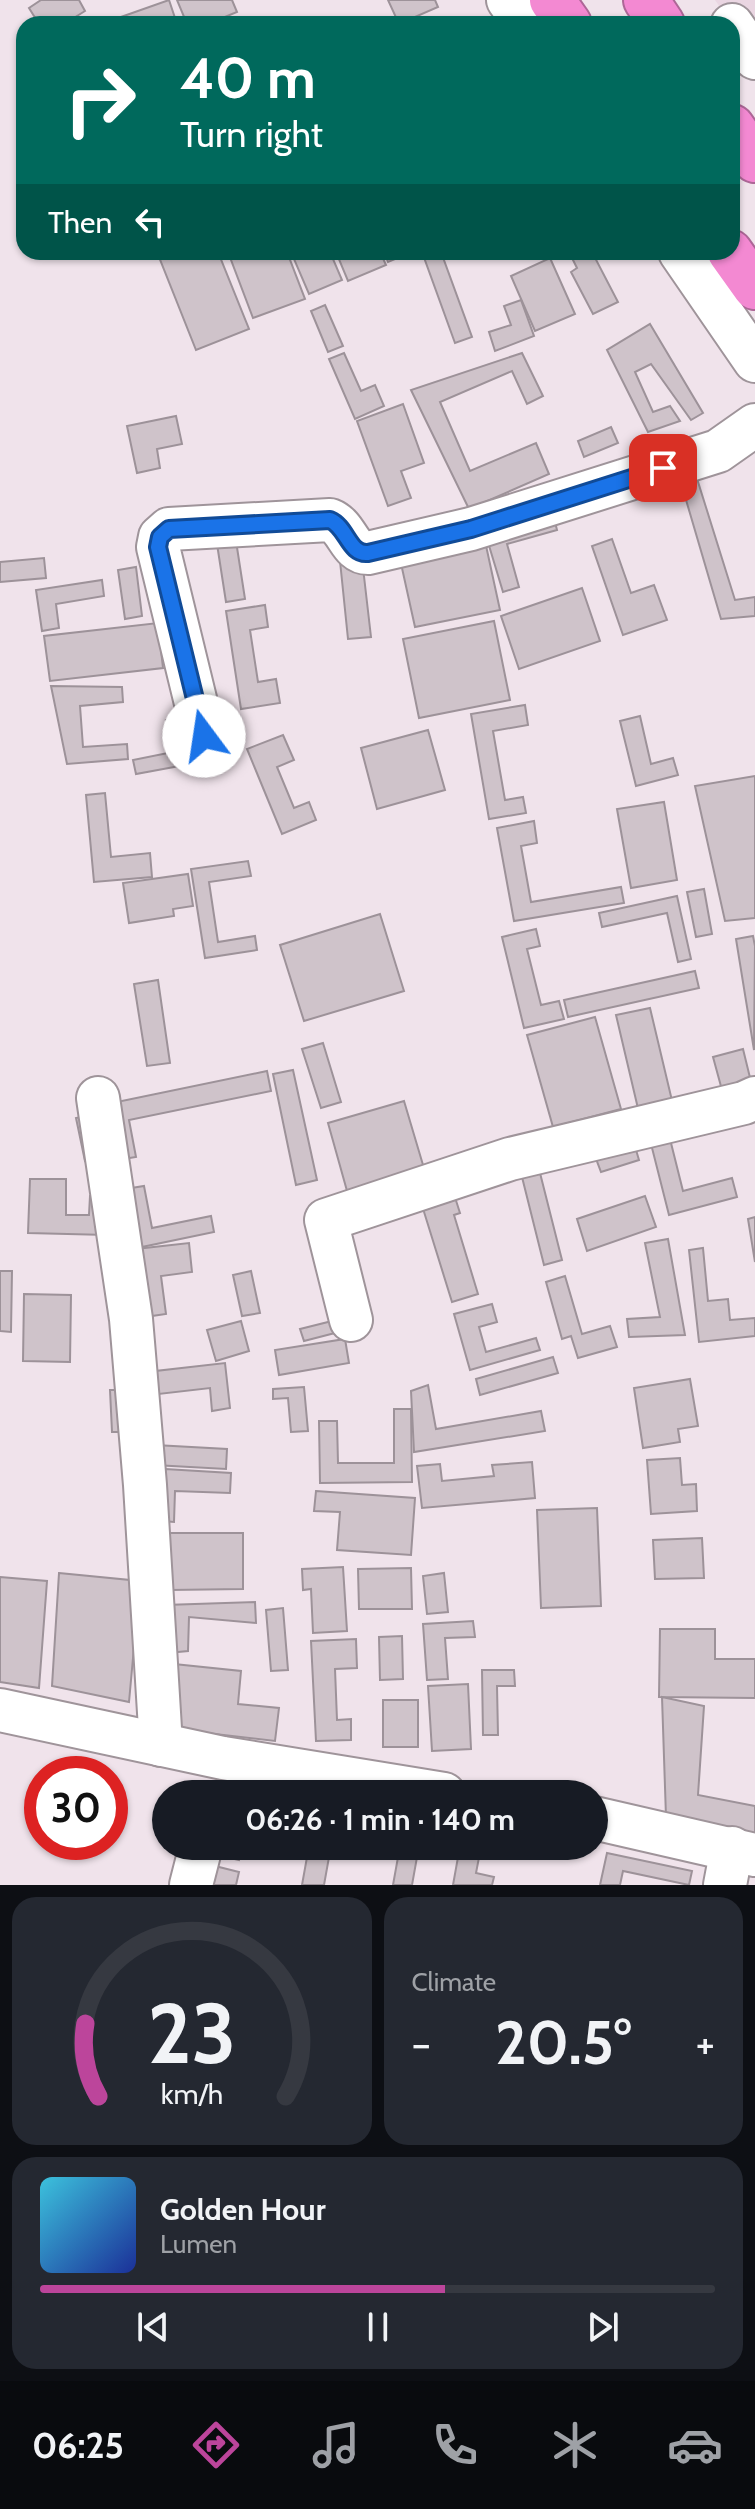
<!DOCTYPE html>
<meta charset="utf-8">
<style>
body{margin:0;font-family:Cabin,sans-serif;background:#242831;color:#f1f3f6;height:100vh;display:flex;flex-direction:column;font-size:30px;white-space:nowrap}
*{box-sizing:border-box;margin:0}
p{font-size:26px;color:#9ea1a6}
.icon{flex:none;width:44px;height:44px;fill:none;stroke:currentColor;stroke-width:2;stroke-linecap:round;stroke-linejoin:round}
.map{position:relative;height:1885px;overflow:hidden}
.details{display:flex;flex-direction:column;gap:12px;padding:12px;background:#0d0f14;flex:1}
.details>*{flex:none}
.guide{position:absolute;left:16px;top:16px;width:724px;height:244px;border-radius:24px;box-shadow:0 2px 6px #0004;background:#00695c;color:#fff;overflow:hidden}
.speed{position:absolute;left:24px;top:1756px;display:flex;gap:16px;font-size:40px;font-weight:700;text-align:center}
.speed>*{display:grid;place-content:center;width:104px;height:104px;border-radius:50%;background:#171b24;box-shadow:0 2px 6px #0004;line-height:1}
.speed .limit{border:12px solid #d22;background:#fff;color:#111}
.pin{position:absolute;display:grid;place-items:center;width:68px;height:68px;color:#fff;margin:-34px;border-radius:16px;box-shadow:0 4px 12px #0006}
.me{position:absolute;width:88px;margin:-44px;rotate:346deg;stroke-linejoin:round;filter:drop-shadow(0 0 6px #0008)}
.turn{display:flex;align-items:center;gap:28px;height:168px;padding:0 32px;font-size:36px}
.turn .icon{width:104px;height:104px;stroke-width:2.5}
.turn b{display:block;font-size:56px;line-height:68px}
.then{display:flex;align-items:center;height:76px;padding:0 32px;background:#0003;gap:16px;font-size:30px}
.big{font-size:60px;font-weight:700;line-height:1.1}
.details .widget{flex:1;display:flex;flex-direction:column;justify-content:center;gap:12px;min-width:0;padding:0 28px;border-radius:24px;background:#242831}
.details .dial{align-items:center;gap:0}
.dial svg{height:208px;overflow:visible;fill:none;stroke:#363941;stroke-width:7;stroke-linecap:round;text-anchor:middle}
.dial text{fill:#f1f3f6;stroke:none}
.song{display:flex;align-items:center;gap:24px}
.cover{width:96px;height:96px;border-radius:12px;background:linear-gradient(135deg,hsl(190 70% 55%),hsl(230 70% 35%))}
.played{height:8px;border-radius:4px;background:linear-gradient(90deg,#bc459b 60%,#363941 60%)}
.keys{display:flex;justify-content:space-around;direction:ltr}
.heat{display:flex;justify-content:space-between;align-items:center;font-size:44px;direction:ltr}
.details .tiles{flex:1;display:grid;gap:12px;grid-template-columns:1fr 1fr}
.widget:last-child{grid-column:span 2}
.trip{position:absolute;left:152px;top:1780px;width:456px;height:80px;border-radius:40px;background:#171b24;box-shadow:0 2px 6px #0004;font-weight:700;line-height:80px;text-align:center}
.menu{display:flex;height:128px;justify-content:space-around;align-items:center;background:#090b0e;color:#9ea1a6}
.menu .icon{width:56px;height:56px}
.menu .active{color:#bc459b}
.menu b{font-size:36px;color:#f1f3f6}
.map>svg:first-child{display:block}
.built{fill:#ead6e2}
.building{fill:#cfc3ca;stroke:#9d9299;stroke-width:2}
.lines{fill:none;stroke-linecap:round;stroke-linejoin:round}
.minor-casing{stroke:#9f949a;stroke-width:46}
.highway-casing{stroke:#ad6797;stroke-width:48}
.minor{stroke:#fff;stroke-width:42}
.highway{stroke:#f389d2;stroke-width:44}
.route-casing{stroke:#114b97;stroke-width:20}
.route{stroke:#1a73e8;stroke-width:14}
</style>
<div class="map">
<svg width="755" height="1885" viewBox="0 0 755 1885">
<rect width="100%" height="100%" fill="#f0e3eb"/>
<polygon class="built" points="715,0 755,0 755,58 732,24"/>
<g class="building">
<polygon points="41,0 79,0 85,11 64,24 39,24 29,8"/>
<polygon points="169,0 177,24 101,24"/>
<polygon points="177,0 232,0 237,12 208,24 187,24"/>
<polygon points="388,0 435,0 438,7 399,24"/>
<polygon points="157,252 218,252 249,329 196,350"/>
<polygon points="228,252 287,252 305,299 253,318"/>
<polygon points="291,252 330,252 342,280 309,294"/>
<polygon points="336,252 380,252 386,265 348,281"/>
<polygon points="384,252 412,252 388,262"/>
<polygon points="422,252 441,252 472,337 455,343"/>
<polygon points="569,252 592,252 618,302 593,314 571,272 577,268"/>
<polygon points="550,258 575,314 535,331 511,276"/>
<polygon points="521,300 534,336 495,351 489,332 511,325 504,306"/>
<polygon points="325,305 343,346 328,352 311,311"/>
<polygon points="650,324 703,413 691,420 651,364 635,372 653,412 670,406 680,421 648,432 607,350"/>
<polygon points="344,353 361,391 375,385 384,406 355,419 329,359"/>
<polygon points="522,353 543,396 527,404 512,371 440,402 470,471 536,443 549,474 469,509 411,390"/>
<polygon points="403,404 424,463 401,471 411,498 388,506 357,421"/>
<polygon points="176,416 182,444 157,449 160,468 137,473 127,426"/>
<polygon points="611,427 618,443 584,457 578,441"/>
<polygon points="694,469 735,600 755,597 755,616 721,619 679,476"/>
<polygon points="552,510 557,530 507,544 519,587 503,592 484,529"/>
<polygon points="612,539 631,593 654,585 667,620 623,635 592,546"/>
<polygon points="236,541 245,599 226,602 217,544"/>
<polygon points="485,541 500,610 415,627 400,559"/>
<polygon points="44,558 46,578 0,582 0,562"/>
<polygon points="362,559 371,637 348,639 340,561"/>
<polygon points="136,567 142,616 125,619 118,570"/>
<polygon points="102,580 104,596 56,604 59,628 42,631 36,590"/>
<polygon points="582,588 600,641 519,669 501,616"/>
<polygon points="265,605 268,627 250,630 258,682 276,679 280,703 241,709 226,611"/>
<polygon points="494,621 510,700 419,718 403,639"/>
<polygon points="158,623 163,668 50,681 44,636"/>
<polygon points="51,686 122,687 123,702 80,706 83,747 127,744 128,759 67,764"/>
<polygon points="525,705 528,725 493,731 505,800 523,797 526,813 489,819 471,714"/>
<polygon points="187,716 196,763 136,774 133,760 173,752 166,720"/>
<polygon points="640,716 651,764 673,758 678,775 636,786 620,721"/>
<polygon points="428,730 445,790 377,809 361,748"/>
<polygon points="283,735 294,760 277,767 294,808 309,802 316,820 282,834 247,749"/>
<polygon points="755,776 755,918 725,921 695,786"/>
<polygon points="105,793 111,857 150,853 152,877 94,882 86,795"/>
<polygon points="664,802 677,880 631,888 617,809"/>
<polygon points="534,821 537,843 521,846 531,902 621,887 624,903 514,921 497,828"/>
<polygon points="248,861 251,876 209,882 218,942 255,936 257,950 205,958 191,869"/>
<polygon points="188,874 193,906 173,909 174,916 129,923 123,883"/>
<polygon points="704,889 712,934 696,937 687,892"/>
<polygon points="677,896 691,959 678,962 667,913 602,927 599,913"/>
<polygon points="380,914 404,991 304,1021 280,945"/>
<polygon points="536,929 540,946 527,949 541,1005 559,1001 564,1019 524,1028 502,937"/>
<polygon points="753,936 755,946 754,1050 736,939"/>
<polygon points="695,971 699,988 568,1017 564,1000"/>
<polygon points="158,980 170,1063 147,1066 134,984"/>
<polygon points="650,1008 674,1109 640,1117 616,1015"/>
<polygon points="595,1017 621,1109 553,1127 527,1035"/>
<polygon points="323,1043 341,1102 321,1108 302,1049"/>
<polygon points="743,1049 754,1094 725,1101 713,1057"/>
<polygon points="293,1070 317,1180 296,1185 273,1074"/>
<polygon points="267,1071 271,1091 129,1120 136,1157 123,1159 112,1103"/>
<polygon points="404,1101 426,1175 349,1198 328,1123"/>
<polygon points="92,1115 102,1158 85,1161 76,1118"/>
<polygon points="668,1131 683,1191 732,1178 737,1197 669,1215 649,1136"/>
<polygon points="634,1143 639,1160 601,1172 595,1156"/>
<polygon points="539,1169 562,1260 544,1265 521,1173"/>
<polygon points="30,1179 66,1179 66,1215 89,1215 90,1196 107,1197 107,1235 28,1233"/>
<polygon points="144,1186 152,1228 211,1216 214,1232 137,1248 125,1189"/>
<polygon points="452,1188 460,1213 454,1215 478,1294 452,1302 420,1199"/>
<polygon points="645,1196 656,1227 587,1251 577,1219"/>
<polygon points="755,1217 755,1262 748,1219"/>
<polygon points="668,1239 685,1335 629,1337 627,1319 660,1317 645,1243"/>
<polygon points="189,1243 192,1272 161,1276 166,1314 145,1317 136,1249"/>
<polygon points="703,1248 708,1301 728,1299 730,1320 755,1318 755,1336 699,1342 689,1250"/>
<polygon points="0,1271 12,1271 11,1332 0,1331"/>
<polygon points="251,1271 260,1313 242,1316 233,1275"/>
<polygon points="565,1276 582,1334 610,1326 617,1347 578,1358 571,1336 562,1339 546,1282"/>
<polygon points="24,1294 71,1295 70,1362 23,1361"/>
<polygon points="492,1304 497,1322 479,1327 486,1352 536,1338 540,1350 470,1370 454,1314"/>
<polygon points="241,1321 249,1351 216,1361 207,1330"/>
<polygon points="332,1321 335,1333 304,1341 300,1329"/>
<polygon points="345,1339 349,1363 279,1375 275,1350"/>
<polygon points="553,1357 558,1373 480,1395 476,1379"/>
<polygon points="225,1363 230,1408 212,1411 210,1388 150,1395 147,1372"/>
<polygon points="690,1379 698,1426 678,1429 680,1442 643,1448 634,1388"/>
<polygon points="428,1385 436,1429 541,1411 545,1431 414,1452 411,1391"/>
<polygon points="304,1387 308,1431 291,1432 288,1398 273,1399 273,1389"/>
<polygon points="110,1390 127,1390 130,1432 112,1432"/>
<polygon points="394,1409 411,1409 412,1482 320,1483 319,1421 337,1421 338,1463 394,1463"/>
<polygon points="155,1445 227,1449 226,1469 154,1465"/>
<polygon points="680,1458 682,1485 696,1484 697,1511 651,1514 647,1460"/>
<polygon points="532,1462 535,1498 422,1508 417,1466 440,1464 442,1481 494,1476 492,1465"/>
<polygon points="165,1469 231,1473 230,1493 175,1491 174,1522 162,1521"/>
<polygon points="316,1491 415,1498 411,1555 337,1550 340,1512 314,1511"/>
<polygon points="597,1508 601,1606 541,1608 537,1510"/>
<polygon points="169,1533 243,1533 243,1589 170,1590"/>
<polygon points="702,1538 704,1578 655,1579 653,1540"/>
<polygon points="343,1567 347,1631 313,1633 311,1589 303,1590 302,1569"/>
<polygon points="411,1568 412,1609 359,1609 358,1569"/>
<polygon points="59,1573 140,1581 129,1702 52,1686"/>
<polygon points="444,1573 448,1612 427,1614 423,1576"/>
<polygon points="0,1577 47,1581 39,1688 0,1682"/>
<polygon points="255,1602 256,1623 189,1617 188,1651 168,1653 165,1605"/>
<polygon points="283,1608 288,1670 271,1671 266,1610"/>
<polygon points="473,1621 475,1637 445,1638 448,1679 427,1680 423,1624"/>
<polygon points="660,1629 715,1629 715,1659 755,1659 755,1698 659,1697"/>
<polygon points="402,1636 403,1679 380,1680 379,1637"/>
<polygon points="356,1639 357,1668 335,1669 337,1720 351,1719 351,1740 316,1741 311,1641"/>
<polygon points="174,1664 241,1671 238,1704 279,1708 275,1741 180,1730"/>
<polygon points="482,1670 514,1670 515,1686 497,1686 498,1735 483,1735"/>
<polygon points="468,1684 471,1749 432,1751 428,1686"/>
<polygon points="662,1697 704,1706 698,1795 755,1806 755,1838 666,1817"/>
<rect x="383" y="1700" width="35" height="47"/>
<polygon points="234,1782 256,1788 255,1794 232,1794"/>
<polygon points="219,1846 242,1846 239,1860 217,1855"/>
<polygon points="309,1846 331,1846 324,1885 302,1885"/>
<polygon points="400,1846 419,1846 412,1885 393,1885"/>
<polygon points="460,1846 576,1846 575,1856 481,1847 476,1873 494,1877 492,1885 453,1885"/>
<polygon points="607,1853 692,1871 689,1885 623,1871 620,1885 600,1885"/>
<polygon points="215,1866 239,1872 236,1885 211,1885"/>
</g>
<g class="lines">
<g class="minor-casing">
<g id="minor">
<polyline points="508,0 525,24"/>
<polyline points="732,25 755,58"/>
<polyline points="680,252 755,361"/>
<path d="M204,736L158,547L160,537L169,529L330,520C348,527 349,553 368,553L471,529L718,451L755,425"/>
<polyline points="98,1098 131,1319 145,1485 161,1745"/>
<polyline points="351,1320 326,1220 510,1159 744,1103 755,1098"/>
<polyline points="0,1710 223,1758 444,1794"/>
<polyline points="594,1818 755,1855"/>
<polyline points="191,1885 201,1846"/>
<polyline points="725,1885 732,1848"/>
</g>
</g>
<g class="highway-casing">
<g id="highway">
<polyline points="552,0 569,24"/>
<polyline points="646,0 662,24"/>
<polyline points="732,127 755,160"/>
<polyline points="730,252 755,287"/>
</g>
</g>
<use href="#minor" class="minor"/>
<use href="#highway" class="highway"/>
</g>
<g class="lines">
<g class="route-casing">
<path id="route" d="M204,736L158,547L160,537L169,529L330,520C347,527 349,555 368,553L471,529L663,468"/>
</g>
<use href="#route" class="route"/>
</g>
</svg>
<div class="speed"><div class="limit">30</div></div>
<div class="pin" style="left:663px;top:468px;background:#d93025"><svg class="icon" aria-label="arrive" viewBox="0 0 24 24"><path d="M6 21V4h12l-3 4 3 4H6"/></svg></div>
<svg class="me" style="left:204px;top:736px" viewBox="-20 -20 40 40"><circle r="19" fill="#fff"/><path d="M0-13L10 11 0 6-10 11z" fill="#1a73e8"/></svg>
<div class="trip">06:26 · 1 min · 140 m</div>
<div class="guide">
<div class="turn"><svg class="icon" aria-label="right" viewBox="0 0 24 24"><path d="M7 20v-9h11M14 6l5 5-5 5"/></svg><div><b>40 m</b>Turn right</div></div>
<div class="then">Then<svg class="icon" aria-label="left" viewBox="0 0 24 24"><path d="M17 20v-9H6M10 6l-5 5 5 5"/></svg></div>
</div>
</div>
<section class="details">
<div class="tiles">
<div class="widget dial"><svg viewBox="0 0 100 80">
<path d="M14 69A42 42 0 1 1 86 69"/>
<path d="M14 69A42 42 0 0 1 9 41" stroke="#bc459b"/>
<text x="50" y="56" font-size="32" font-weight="700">23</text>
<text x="50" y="72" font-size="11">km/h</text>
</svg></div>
<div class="widget"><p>Climate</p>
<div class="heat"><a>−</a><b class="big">20.5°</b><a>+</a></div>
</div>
<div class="widget">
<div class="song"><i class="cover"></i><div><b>Golden Hour</b><p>Lumen</p></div></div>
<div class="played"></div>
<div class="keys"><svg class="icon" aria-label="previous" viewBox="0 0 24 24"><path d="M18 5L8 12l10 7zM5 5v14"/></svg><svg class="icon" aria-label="pause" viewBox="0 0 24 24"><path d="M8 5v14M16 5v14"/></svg><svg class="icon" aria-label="next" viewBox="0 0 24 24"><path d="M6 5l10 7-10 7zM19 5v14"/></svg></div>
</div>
</div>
</section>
<nav class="menu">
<b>06:25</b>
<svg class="icon active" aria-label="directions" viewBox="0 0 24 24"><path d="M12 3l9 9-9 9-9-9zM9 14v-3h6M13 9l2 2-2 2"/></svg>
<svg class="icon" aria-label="music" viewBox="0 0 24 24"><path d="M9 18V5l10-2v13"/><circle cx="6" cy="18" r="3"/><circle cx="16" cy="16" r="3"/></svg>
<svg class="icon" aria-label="phone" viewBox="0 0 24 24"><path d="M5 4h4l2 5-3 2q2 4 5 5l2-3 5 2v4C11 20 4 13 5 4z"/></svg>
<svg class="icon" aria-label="climate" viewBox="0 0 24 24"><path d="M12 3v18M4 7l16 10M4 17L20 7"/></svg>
<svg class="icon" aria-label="car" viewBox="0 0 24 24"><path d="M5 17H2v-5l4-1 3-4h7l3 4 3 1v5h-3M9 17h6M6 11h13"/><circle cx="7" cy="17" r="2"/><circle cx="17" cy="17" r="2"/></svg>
</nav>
